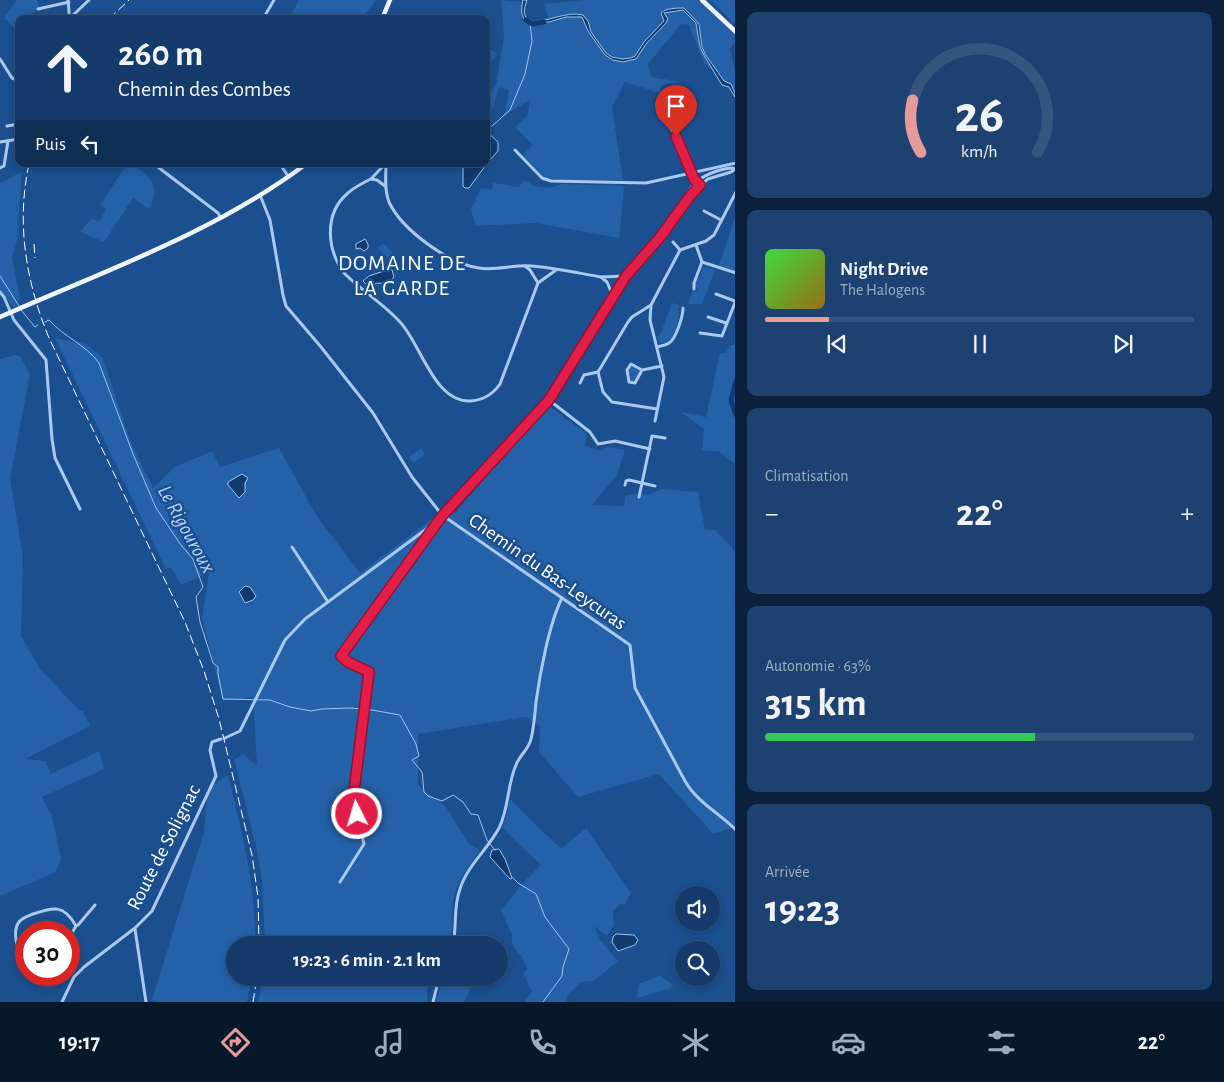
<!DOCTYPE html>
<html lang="fr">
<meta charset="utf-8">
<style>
body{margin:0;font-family:"Alegreya Sans",sans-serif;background:#1d4271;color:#f1f3f6;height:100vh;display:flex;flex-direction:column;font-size:19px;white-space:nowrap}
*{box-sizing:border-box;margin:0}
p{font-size:16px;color:#9dadc1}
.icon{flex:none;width:28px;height:28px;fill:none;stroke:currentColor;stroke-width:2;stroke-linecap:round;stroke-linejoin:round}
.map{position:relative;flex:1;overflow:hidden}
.drawer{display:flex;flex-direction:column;gap:12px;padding:12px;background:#0b203b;width:489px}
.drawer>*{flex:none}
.banner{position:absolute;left:15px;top:15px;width:475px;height:152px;border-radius:10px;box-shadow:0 2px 8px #0003,0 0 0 1px #33557e;background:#143b6b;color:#f1f3f6;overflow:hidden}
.tools{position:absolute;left:675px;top:886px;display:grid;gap:10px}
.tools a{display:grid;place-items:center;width:45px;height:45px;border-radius:50%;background:#143b6b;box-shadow:0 2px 8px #0003,0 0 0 1px #33557e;font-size:25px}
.speed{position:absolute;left:15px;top:921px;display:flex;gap:10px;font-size:25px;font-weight:700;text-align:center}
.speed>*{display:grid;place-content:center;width:65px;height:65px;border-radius:50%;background:#143b6b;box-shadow:0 2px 8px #0003,0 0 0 1px #33557e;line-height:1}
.speed .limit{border:8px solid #d22;background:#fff;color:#111}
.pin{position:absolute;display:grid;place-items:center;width:42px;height:42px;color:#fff;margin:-51px -21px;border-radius:50% 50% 50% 0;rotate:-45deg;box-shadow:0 0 5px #0007}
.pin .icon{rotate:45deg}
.me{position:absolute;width:55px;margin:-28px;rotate:355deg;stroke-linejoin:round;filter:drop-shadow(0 0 4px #0008)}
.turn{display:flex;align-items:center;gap:18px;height:105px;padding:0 20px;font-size:22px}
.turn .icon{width:65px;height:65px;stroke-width:2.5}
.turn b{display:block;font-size:35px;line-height:42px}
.then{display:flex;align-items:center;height:48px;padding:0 20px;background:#0003;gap:10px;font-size:19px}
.big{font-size:38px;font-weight:700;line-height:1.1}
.drawer .widget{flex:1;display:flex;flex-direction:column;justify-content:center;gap:8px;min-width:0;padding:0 18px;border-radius:10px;background:#1d4271}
.drawer .dial{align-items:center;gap:0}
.dial svg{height:130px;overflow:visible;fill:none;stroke:#33557e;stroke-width:7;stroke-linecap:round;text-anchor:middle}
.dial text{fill:#f1f3f6;stroke:none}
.song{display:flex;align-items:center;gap:15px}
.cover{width:60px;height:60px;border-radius:8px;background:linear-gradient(135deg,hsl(120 70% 55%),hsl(40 70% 35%))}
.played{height:5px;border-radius:2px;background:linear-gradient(90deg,#e69b98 15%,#33557e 15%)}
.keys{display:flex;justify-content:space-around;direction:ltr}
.heat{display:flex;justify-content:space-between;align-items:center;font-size:28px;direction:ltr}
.charge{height:8px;border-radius:4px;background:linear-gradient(90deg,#34c759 63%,#33557e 0)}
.trip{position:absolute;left:226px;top:936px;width:282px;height:50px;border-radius:25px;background:#143b6b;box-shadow:0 2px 8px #0003,0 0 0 1px #33557e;font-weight:700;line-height:50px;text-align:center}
.menu{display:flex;height:80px;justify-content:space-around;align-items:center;background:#08182b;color:#9dadc1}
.menu .icon{width:35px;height:35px}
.menu .selected{color:#e69b98}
.menu b{font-size:22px;color:#f1f3f6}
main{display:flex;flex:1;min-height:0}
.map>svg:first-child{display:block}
.green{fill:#2461a8}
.water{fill:#123a6d;stroke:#9cc4f0}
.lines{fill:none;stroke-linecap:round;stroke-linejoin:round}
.stream{stroke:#9cc4f0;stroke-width:1}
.river{stroke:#123a6d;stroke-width:5}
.minor{stroke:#a9c9ee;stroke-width:3}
.major{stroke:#f0f6ff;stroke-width:4.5}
.rail{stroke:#fff;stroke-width:1;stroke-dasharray:9 4;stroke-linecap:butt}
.route-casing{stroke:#92132f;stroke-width:12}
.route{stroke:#e11d48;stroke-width:9}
.labels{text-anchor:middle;stroke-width:5;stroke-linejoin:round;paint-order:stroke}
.street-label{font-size:20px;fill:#fff;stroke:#1b4f8f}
.water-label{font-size:21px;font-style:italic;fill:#b5d3f5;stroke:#1b4f8f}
.quarter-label{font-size:22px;letter-spacing:1px;fill:#fff;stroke:#1b4f8f}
</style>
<main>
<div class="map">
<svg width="736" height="1002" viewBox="0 0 736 1002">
<rect width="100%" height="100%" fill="#1b4f8f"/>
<g class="green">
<polygon points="17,0 37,0 39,7 26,19 19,19 19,25 15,28 4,18"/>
<polygon points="299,0 376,0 362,19 289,19"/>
<polygon points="501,0 523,2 523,13 529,21 548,18 544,4 583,0 700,0 735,35 735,43 731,46 730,49 735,71 735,96 725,81 704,63 689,25 681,24 648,64 651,77 682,82 661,85 660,93 625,82 612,107 623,180 550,180 544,177 523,155 533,145 515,127 528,115 530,100 504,115 509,90 499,87 493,109 488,108 492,90 496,86 504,36"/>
<polygon points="710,0 735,0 735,24 711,1"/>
<polygon points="490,49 497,53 489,66 486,65 486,56"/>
<path d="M127,164H134C151,180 162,185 149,209L133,198L104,242L80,232L91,219L99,221L106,209L100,205Z"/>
<polygon points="22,172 19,213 18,237 12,258 20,298 14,308 0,291 0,183"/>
<polygon points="524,180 535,186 549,188 562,184 624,186 619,238 536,223 476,226 471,210 481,188 492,189 493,183 519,187"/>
<polygon points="735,217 735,271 719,266"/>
<polygon points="383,243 393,253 388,258 378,248"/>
<polygon points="703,266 715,270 702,304 688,304 693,291 696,292 697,288 695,283 697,278 699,279"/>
<path d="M672,303L680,305L678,309C681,315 675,337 668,341C666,343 662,343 660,343L656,336L660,335Z"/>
<path d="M55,338L86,344L103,358L131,443L153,488L175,467L212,451L220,467L279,448L316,515L360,573L439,514L455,513L528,429L550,407L587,434L585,446L601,451L607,447L625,450L617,475L592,505L624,506L625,496L638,493L647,495L661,489L698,492L705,530H715L735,551V827L713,834L659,774L578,797L539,752L540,726L526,717L418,734V785L446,807L469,844L480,850C469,867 456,882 453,902C451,917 454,931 449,945H265L262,881L256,845L234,760L243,754L257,766L253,697L223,701L202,618L209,573L181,585L171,567L166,569Z"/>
<polygon points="730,345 736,345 735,464 720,452 702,450 704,429 681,412 706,417 720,353 726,353"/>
<polygon points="16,355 20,356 30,375 10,478 23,557 21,636 38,665 38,667 80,711 83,711 90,726 25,759 45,761 51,774 99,751 104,769 42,797 52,816 61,859 56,872 0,896 0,359"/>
<polygon points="632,366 640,371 633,382 629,379 629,376 631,376 628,372 630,367"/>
<polygon points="421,448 425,454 414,463 409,457"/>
<path d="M228,775C242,832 256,886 255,945H235V978H252L247,1002H158L152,1000L204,832L208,788Z"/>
<polygon points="510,799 561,849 586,828 631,893 625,905 620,904 613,911 614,925 607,936 594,926 601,941 618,961 594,981 582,982 568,994 566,1002 524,1002 532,992 523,973 527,969 522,956 517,952 512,943 512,935 501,910 523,883 541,865 502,828 506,819"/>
<polygon points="660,976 673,985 668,989 637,998 639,984"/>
<polygon points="263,978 433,978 427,990 427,1002 258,1002"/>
<polygon points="443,978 455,978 473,983 464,1002 436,1002"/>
</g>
<g class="water">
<path d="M523,0H527C524,9 522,15 530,22C549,22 565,11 583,15L588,21L591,32L606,53L612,57L622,59L631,58L635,56L644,42L664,21L661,13C666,8 677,8 684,8L699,24L702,47L705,54L724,81L731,84L735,93V97L729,87L722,85L705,57L700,47L696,23L683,10L664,13L668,19L666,23L646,44L636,59L623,62L613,60L605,55L588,31L582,17H566L549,22L529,23C520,18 521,9 523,0Z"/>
<polygon points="486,131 498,142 498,151 488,162 469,188 465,188 463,186 463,164 486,164"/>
<polygon points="365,239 368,244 368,248 364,251 360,248 356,249 356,244"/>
<path d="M390,269L392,270L394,277C388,286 376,282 366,284L363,281L369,276Z"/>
<polygon points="242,474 248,478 245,483 245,492 239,498 228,485 228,482"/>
<polygon points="245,586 250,587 256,596 253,600 245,603 239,592"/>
<polygon points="499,849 505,859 512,878 510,879 490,857 492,850"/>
<polygon points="616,934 634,935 638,940 635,945 618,951 612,942 613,937"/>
</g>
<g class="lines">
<g class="stream">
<polyline points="492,126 510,110 525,74 532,41 530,23"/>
<polyline points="0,276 19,306"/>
<polyline points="21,310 35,327 38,325"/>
<path d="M45,322L49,320C64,337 86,345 99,363L133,454L156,508L181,545L193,559L203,587L196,597L200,622L213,663L218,667V674L223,699L270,700L290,707L311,711L322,709L350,708L362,709"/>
<polyline points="366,709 400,715 416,744 419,756 412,760 422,772 424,792 428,796 442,801 453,795 463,802 471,814 478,815 487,840 495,850"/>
<polyline points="512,877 518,883 536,894 545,917 569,949 563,967 562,976 543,1002"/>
</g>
<g class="river">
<polyline points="526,20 532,24 544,22"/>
<polyline points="736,381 731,400 736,415"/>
</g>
<g class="minor">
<polyline points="68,0 69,11 69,19"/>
<polyline points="38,9 69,2"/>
<polyline points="69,19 89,0"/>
<polyline points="263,19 274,0"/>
<polyline points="0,59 12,78 19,81"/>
<path d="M660,116C666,122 671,128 675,135C684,151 687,173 700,185"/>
<polyline points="7,126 19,124"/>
<polyline points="0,142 19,139"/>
<polyline points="515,150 542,178 551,181 646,183 736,163"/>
<polyline points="154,164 218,213 221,218"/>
<polyline points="280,164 288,176"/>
<path d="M386,164C386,176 384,190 389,202C402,230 449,264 479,268C496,271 515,264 532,266C555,268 578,273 601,277"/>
<polyline points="0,168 4,166 8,141"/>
<path d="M371,179C363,183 354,187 348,193C323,214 327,251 345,274C362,291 384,304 400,322C421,344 434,403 471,401C484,400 493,394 500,384L538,283"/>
<polyline points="385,186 377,180 371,179 385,164"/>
<path d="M260,195L270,220L283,295L286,306L321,347L373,413L412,477L442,515L630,645L635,688L685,781C697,802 718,812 736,830"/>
<path d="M681,205C689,187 698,177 717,171C723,169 727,168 733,168"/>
<polyline points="704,211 721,220"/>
<polyline points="673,242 680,250"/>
<polyline points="702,262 736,273"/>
<polyline points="525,266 530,270 538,283 556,270"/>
<polyline points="694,289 694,283 702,262 696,245"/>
<polyline points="0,292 4,297 14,320 46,360 52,439 55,458 80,509"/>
<polyline points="716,294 735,301"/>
<polyline points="613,296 607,282 601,277 625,276"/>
<polyline points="651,305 632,317 628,322 598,372 603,392 612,402 657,409"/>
<polyline points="708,317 726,323"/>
<polyline points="700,333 722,336 736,300"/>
<path d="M657,347C661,346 666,345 669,343C676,339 683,316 683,308"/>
<polyline points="642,370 635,383 629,382 627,370 631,364 642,370 662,366"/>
<polyline points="580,383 584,375 598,372"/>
<polyline points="549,400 590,432 598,444 615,441 650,449"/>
<polyline points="655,421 664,377 650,320 651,305 680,250 706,241 714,235 736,192"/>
<polyline points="625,485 626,481 629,480 655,486"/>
<polyline points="639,497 652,436 665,438"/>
<polyline points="292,547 328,602"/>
<polyline points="225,738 240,731 285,640 305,619 425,530 442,515 549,400 626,276 661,235 690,196 700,185 708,179 731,172 736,168"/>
<polyline points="340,882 364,844 353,799 369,672 348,662 341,656 439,520"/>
<polyline points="135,929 146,1002"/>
<polyline points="69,938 76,926 78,925 95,905"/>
<path d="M453,945C457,927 453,907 460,889C467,866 488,849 499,828C509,809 507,785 516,765C519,756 529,749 531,739C534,727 535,714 536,702C540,673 549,624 562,598"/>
<path d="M26,961C17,956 12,930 19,922C22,918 28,916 33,914C53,907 64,904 76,926"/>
<polyline points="62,1002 74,977 84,967 135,928 152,911 216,776 210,750 212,742 221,739"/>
<polyline points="433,1002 439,978"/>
</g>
<g class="major">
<polyline points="702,0 736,32"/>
<polyline points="382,19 390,0"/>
<path d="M0,317C104,271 214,233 306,164"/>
</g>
<g class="rail">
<polyline points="109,19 129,0"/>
<path d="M29,164C16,223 26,282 49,338L185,622L204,671L219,719L252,855L258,897L259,945"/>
<polyline points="34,244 35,258"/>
<polyline points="253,1002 257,978"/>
</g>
</g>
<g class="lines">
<g class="route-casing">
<polyline id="route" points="357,814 353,799 369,672 348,662 341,656 442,516 549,400 626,276 661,236 690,196 700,185 694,179 676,136"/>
</g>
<use href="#route" class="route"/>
</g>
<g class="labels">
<g class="street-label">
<text transform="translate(548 571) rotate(35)" y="7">Chemin du Bas-Leycuras</text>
<text transform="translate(163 847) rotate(-63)" y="7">Route de Solignac</text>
</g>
<g class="water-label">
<text transform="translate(187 529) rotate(61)" y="7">Le Rigouroux</text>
</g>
<g class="quarter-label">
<text x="402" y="270">DOMAINE DE<tspan x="402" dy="25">LA GARDE</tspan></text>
</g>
</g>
</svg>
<div class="tools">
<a><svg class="icon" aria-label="sound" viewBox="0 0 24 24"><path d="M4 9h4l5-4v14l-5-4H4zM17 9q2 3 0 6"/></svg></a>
<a><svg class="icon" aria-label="search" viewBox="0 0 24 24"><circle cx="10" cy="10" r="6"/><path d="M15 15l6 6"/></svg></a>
</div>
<div class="speed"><div class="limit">30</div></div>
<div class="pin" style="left:676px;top:136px;background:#d93025"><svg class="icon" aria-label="arrive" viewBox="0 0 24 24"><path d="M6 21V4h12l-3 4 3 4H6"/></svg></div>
<svg class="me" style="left:357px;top:814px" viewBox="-20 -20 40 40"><circle r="17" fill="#e11d48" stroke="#fff" stroke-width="3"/><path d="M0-11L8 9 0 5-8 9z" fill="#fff"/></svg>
<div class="trip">19:23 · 6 min · 2.1 km</div>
<div class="banner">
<div class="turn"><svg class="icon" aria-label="ahead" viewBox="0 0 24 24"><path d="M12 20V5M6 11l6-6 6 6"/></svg><div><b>260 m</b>Chemin des Combes</div></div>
<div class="then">Puis<svg class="icon" aria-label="left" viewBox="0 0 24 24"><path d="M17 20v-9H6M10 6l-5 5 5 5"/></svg></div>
</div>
</div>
<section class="drawer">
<div class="widget dial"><svg viewBox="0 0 100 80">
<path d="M14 69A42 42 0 1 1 86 69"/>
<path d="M14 69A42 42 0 0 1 9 37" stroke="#e69b98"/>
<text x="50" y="56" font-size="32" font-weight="700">26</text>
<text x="50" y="72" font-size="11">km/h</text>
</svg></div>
<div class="widget">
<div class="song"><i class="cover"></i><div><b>Night Drive</b><p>The Halogens</p></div></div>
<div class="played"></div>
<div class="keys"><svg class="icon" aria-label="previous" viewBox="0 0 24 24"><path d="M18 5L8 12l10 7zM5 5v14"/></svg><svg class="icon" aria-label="pause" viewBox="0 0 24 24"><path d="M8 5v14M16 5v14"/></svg><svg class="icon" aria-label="next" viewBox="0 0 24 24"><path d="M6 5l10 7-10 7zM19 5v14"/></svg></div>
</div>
<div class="widget"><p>Climatisation</p>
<div class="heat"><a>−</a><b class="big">22°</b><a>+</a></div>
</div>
<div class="widget"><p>Autonomie · 63%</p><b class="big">315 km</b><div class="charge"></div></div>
<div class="widget"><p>Arrivée</p><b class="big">19:23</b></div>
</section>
</main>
<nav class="menu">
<b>19:17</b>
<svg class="icon selected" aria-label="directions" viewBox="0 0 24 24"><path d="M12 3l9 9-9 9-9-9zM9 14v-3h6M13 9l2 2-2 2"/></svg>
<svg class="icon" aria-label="music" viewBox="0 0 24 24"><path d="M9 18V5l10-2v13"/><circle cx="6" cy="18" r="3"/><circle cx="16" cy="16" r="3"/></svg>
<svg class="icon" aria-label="phone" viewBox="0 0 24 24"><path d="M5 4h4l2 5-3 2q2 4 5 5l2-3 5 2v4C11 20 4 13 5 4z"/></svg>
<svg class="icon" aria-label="climate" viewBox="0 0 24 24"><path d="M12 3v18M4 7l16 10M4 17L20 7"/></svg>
<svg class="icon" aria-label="car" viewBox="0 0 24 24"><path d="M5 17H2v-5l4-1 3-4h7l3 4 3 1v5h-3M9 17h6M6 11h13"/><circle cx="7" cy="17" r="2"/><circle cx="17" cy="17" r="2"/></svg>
<svg class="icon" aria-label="filters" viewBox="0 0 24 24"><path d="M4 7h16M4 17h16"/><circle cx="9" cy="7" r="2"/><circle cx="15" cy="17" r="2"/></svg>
<b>22°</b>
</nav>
